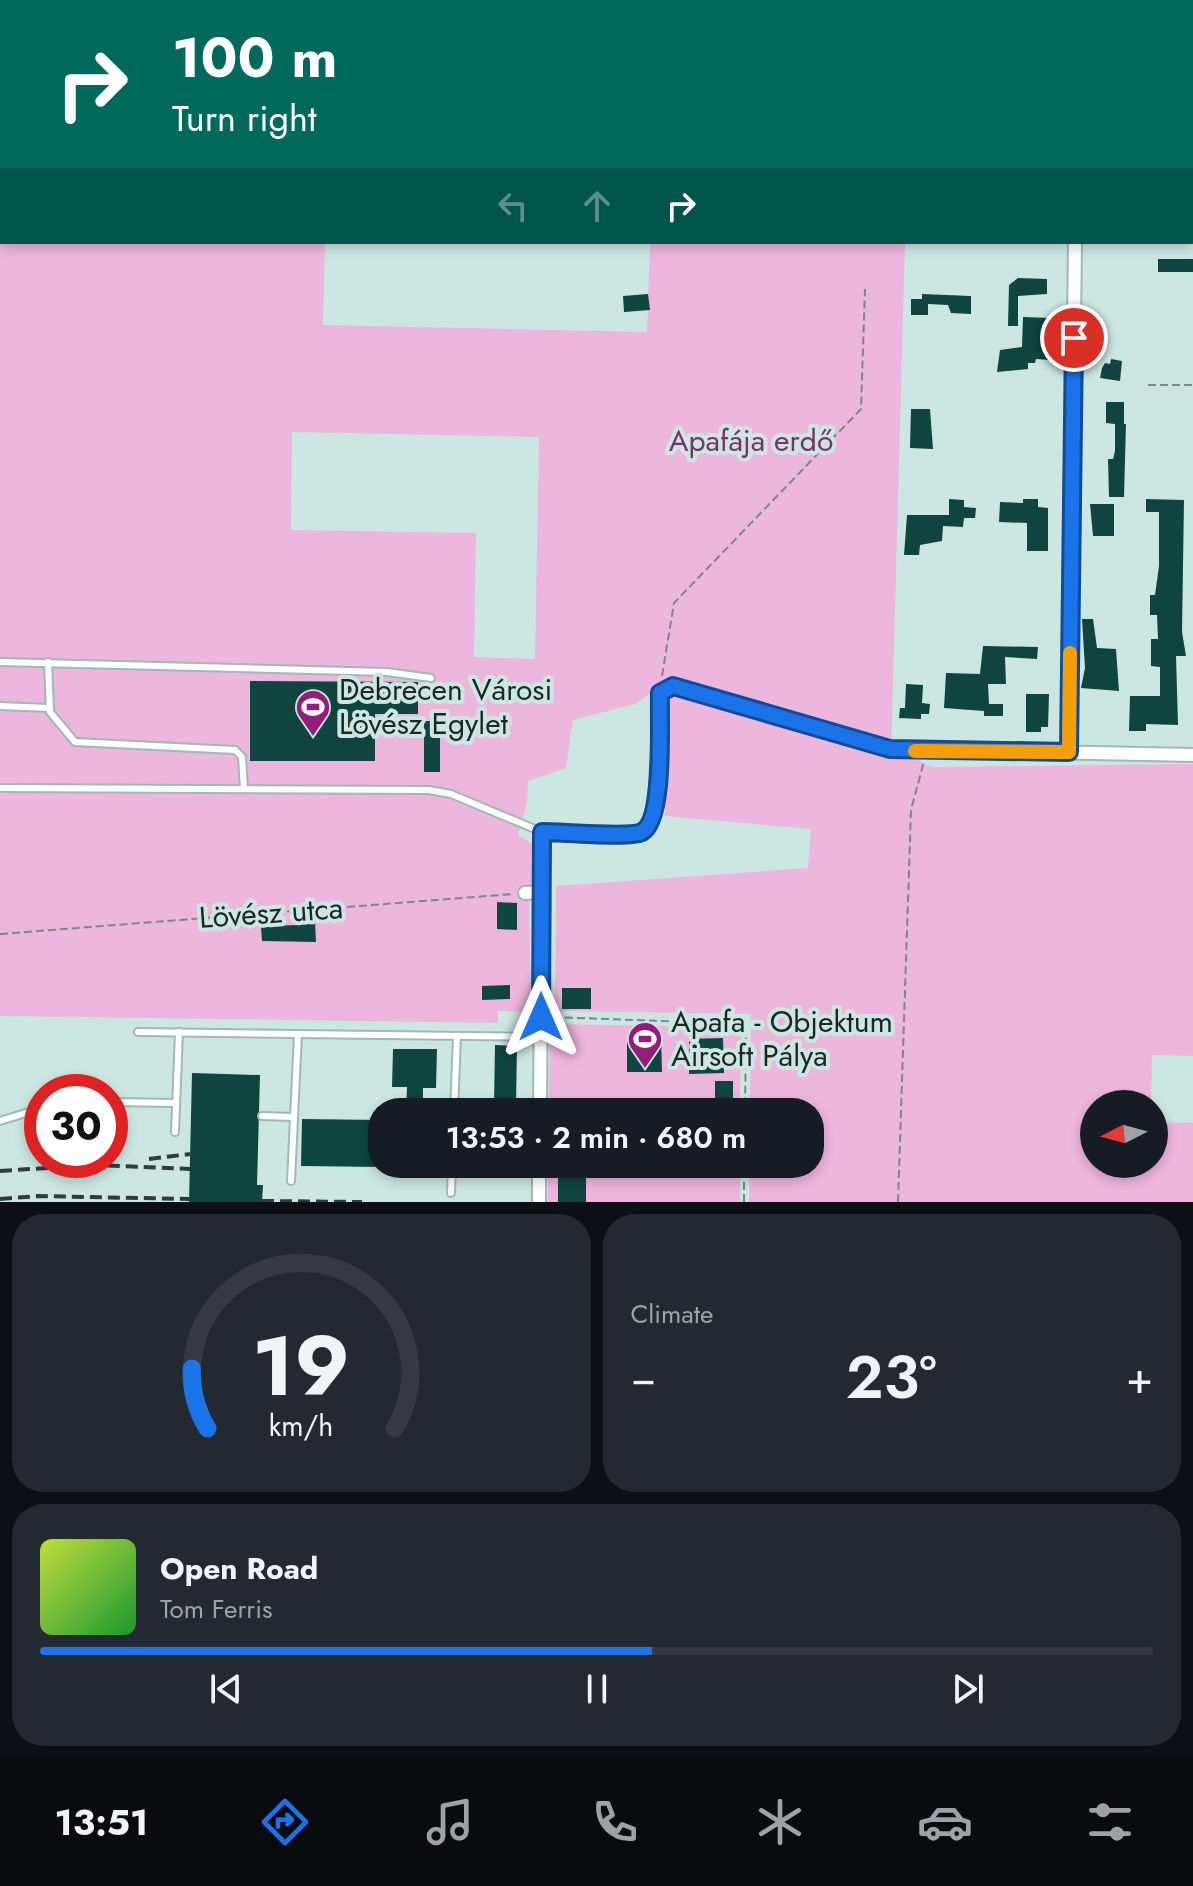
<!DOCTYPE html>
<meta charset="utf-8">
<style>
body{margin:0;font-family:Jost,sans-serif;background:#242831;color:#f1f3f6;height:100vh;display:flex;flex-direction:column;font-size:30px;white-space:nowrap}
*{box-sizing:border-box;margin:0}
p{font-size:26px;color:#9ea1a6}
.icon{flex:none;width:44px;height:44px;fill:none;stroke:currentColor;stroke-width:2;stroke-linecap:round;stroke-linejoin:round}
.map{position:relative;height:1202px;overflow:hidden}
.panel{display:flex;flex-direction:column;gap:12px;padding:12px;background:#0d0f14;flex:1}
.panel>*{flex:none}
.top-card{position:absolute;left:0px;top:0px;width:1194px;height:244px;box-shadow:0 4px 12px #0003;background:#00695c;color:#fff;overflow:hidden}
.needle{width:52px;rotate:264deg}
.buttons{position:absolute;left:1080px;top:1090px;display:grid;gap:16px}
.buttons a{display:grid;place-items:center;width:88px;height:88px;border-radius:50%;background:#171b24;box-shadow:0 4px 12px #0003;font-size:40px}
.speed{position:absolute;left:24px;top:1074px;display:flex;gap:16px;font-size:40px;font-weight:700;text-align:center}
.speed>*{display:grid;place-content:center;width:104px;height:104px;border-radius:50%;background:#171b24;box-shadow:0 4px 12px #0003;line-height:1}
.speed .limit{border:12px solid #d22;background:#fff;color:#111}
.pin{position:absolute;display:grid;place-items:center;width:68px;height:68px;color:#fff;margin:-34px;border:4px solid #fff;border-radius:50%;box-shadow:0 2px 8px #0007}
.me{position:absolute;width:88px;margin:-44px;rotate:0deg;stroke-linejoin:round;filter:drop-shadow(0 0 6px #0008)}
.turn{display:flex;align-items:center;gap:28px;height:168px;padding:0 40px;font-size:36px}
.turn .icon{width:104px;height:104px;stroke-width:2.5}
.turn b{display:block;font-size:56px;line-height:68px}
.lanes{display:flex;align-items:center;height:76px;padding:0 40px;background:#0003;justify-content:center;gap:40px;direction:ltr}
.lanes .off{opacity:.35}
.big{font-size:60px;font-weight:600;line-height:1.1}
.panel .tile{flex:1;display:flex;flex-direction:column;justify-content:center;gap:12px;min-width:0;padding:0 28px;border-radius:32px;background:#242831}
.panel .dial{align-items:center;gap:0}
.dial svg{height:208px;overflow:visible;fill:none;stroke:#363941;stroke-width:7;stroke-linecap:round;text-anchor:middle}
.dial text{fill:#f1f3f6;stroke:none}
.song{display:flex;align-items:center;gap:24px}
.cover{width:96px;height:96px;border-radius:12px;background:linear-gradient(135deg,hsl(70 70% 55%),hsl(130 70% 35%))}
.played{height:8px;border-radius:4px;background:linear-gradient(90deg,#1a73e8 55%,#363941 55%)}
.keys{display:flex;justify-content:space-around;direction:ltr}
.heat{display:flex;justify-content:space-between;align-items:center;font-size:44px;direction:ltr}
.panel .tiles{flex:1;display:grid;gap:12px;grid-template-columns:1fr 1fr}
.tile:last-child{grid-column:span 2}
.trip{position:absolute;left:368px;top:1098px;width:456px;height:80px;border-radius:32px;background:#171b24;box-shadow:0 4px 12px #0003;font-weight:600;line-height:80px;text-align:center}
.dock{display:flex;height:128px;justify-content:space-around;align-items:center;background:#090b0e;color:#9ea1a6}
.dock .icon{width:56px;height:56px}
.dock .active{color:#1a73e8}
.dock b{font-size:36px;color:#f1f3f6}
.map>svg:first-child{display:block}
.green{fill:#edb6dd;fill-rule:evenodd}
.building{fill:#10443e}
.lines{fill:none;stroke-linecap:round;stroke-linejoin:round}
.lane-casing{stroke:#9fb9b4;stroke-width:10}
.street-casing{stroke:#9fb9b4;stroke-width:16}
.path{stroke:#778a87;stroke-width:2;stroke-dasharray:8 4;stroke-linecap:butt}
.lane{stroke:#fff;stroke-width:6}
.street{stroke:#fff;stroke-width:12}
.rail{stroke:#303c3a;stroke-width:4;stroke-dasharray:12 6;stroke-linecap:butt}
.route-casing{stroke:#114b97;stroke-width:20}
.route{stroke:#1a73e8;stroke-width:14}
.slow{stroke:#f59e0b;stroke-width:14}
.labels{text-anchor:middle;stroke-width:8;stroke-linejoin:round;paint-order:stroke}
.park-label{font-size:30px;fill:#7b336a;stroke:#cce7e2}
.poi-label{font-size:30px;fill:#1c2624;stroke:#cce7e2;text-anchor:start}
.street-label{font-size:30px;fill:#1c2624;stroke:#cce7e2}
</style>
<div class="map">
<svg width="1193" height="1202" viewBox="0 0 1193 1202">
<rect width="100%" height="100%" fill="#cce7e2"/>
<g class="green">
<path d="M0,0H739L2,2V242H325L323,325L647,332L650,242H905L891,757H911L932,767L1193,764V1056L1152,1055L1151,1104H1094V1164H1154V1122L1193,1123V1202H749L750,1164H810V1112H750L751,1014L555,1011L556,886L808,868L811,829L665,816L669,681L635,704L573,720L566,768L528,781L527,803L518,835L538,848V888L529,890L531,1012L498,1011V1023L0,1016ZM292,432L539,437L535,659L474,657L476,533L291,530Z"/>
<polygon points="550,1024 741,1027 740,1112 549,1112"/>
<rect x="548" y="1164" width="192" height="38"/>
</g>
<g class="building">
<rect x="1158" y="259" width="35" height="13"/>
<polygon points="1018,278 1047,279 1047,294 1018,296 1018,326 1008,326 1009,285"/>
<polygon points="648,294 650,310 624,312 623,296"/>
<polygon points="922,294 971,296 971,314 951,313 948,305 928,304 928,315 911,315 911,299 922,299"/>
<polygon points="1023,317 1051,318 1051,360 1036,359 1035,363 1028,363 1028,369 997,372 1000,350 1022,347"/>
<polygon points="1111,359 1122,361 1120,381 1100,378 1102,368 1105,363 1110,364"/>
<polygon points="1106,402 1124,402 1124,424 1121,424 1126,424 1124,497 1109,497 1108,459 1113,459 1115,451 1115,424 1106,423"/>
<polygon points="911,409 930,409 933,449 910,448"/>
<polygon points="949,499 964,500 964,507 976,508 975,518 964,518 963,527 943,526 942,541 920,545 919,555 904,555 907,515 949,515"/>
<polygon points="1023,499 1038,499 1038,507 1048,508 1048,551 1027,551 1027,523 999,522 1000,502 1023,503"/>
<polygon points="1146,499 1184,500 1182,632 1186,656 1176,656 1178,725 1146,724 1146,731 1129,731 1130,696 1160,696 1160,667 1151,666 1151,639 1158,639 1157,615 1150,615 1150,595 1155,595 1159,566 1159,512 1146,512"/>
<polygon points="1090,504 1114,504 1114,536 1093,536"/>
<polygon points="1082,619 1093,619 1097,648 1116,649 1119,691 1081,688 1085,668"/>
<polygon points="983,646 1038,647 1037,659 1005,657 1006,684 988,684 989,704 1003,704 1003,716 984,716 984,711 944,708 946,673 980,674"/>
<polygon points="250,681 418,682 418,714 375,714 375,761 250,761"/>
<polygon points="906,684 923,685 922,703 930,704 929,714 921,714 921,719 899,718 900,708 905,708"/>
<polygon points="1026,694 1049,694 1048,727 1041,727 1041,732 1026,732"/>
<rect x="424" y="721" width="16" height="51"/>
<polygon points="497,902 517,903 517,930 497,929"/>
<polygon points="300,921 315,921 316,942 262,941 261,926 300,925"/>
<polygon points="510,985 510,999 482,1000 482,986"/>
<rect x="562" y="988" width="29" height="21"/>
<polygon points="627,1037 661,1037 662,1072 627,1072"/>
<polygon points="723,1038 724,1073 689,1074 689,1039"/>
<polygon points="495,1045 517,1046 516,1105 494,1105"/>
<polygon points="393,1049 437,1049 436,1088 423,1088 423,1112 406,1112 407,1087 392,1087"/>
<polygon points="192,1073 260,1075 257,1185 263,1185 262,1202 189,1202"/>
<polygon points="715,1081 733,1081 733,1105 724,1105 724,1112 715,1112"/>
<polygon points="302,1119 382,1120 382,1167 301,1166"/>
<rect x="558" y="1164" width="28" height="38"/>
</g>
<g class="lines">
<g class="lane-casing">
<g id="lane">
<polyline points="0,662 387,672 431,678"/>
<polyline points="48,662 50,712 75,742 235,750 242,757 244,789"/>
<polyline points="0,706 50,708"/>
<polyline points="0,788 429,790 451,794 542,832"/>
<polyline points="138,1032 541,1037"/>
<polyline points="110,1102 176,1103"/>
<polyline points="454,1112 457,1036"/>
<polyline points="262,1116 294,1117"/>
<polyline points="0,1121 42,1108"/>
<polyline points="175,1132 179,1032"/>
<polyline points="291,1181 298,1034"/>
<polyline points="451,1193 452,1164"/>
</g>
</g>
<g class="street-casing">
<g id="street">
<polyline points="1077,0 1077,2"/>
<polyline points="986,2 986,0"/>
<polyline points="1192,188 1193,188"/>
<polyline points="1069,752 1075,242"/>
<polyline points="525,893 541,892"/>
<path d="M540,1112L542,832C567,832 614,837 636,833C667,828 658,720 660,693L673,686L890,749L1193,755"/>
<polyline points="539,1202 539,1164"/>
</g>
</g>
<g class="path">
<polyline points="1148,385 1193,385"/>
<polyline points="662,676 674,603 861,409 865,289"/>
<polyline points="0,934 513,894"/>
<polyline points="553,1017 742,1024 746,1029 745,1112"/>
<polyline points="744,1202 744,1164"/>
<polyline points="898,1202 911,810 924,761"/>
</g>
<use href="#lane" class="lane"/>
<use href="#street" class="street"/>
<g class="rail">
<polyline points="149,1159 190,1154"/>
<polyline points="0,1171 93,1165 190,1169"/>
<polyline points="0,1199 38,1196 189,1199"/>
<polyline points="262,1201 362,1202"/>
</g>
</g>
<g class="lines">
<g class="route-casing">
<path id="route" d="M541,1017L542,832C561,832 630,838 642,832C665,820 659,719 660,693L673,686L890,749L1069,752L1074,338"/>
</g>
<use href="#route" class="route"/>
<polyline class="slow" points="915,751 1069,752 1070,653"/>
</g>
<defs>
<g id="stadium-pin" transform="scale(1.8)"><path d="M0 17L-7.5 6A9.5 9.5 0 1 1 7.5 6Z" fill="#921d7c" stroke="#cce7e2"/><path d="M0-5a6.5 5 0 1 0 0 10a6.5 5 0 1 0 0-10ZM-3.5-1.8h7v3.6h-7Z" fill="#fff"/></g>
</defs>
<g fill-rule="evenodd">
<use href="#stadium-pin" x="313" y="707"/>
<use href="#stadium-pin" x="645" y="1039"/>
</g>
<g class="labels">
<g class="park-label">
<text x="751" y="451">Apafája erdő</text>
</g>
<g class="poi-label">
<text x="339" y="700">Debrecen Városi<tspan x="339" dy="34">Lövész Egylet</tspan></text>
<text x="671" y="1032">Apafa - Objektum<tspan x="671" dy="34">Airsoft Pálya</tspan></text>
</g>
<g class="street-label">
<text transform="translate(271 913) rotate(-4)" y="10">Lövész utca</text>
</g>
</g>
</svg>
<div class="buttons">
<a><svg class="needle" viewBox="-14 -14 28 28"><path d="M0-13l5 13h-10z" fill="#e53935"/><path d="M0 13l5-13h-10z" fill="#9ea1a6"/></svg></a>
</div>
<div class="speed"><div class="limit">30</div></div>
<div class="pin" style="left:1074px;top:338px;background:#d93025"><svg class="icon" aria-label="arrive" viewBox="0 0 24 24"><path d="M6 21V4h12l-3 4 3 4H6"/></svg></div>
<svg class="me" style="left:541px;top:1017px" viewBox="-20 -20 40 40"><path d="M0-17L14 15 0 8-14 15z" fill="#1a73e8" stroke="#fff" stroke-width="4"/></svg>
<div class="trip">13:53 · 2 min · 680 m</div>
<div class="top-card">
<div class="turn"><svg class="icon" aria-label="right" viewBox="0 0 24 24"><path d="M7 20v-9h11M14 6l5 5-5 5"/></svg><div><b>100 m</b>Turn right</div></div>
<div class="lanes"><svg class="icon off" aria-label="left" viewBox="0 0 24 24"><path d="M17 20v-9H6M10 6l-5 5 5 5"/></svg><svg class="icon off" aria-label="ahead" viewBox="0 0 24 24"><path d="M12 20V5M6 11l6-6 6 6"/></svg><svg class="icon" aria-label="right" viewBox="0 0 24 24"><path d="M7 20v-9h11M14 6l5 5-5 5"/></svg></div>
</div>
</div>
<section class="panel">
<div class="tiles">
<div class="tile dial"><svg viewBox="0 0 100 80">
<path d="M14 69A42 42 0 1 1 86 69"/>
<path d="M14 69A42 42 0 0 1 8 46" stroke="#1a73e8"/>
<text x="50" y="56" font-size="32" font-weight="700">19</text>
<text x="50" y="72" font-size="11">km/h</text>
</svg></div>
<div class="tile"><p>Climate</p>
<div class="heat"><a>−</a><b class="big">23°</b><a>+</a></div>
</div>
<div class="tile">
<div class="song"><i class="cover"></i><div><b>Open Road</b><p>Tom Ferris</p></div></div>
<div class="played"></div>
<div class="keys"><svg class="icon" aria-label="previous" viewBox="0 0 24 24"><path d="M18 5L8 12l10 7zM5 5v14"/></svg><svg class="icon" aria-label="pause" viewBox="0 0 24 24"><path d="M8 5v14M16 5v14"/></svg><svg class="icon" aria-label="next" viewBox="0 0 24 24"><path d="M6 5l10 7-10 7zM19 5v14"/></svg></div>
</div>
</div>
</section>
<nav class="dock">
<b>13:51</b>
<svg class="icon active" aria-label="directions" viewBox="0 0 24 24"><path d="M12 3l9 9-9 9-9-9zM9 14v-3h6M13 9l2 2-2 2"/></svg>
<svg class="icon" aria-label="music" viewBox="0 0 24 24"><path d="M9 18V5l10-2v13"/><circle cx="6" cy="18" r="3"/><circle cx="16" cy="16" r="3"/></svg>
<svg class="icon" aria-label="phone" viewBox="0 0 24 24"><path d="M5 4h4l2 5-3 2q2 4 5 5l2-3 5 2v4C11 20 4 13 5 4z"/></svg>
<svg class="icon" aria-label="climate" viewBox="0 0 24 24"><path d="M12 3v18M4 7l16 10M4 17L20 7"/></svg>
<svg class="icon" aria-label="car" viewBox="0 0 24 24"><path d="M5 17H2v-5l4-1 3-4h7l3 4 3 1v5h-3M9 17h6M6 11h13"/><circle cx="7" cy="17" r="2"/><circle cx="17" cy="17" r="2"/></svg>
<svg class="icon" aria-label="filters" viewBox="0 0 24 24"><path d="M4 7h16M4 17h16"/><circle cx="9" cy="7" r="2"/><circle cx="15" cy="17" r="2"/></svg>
</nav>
